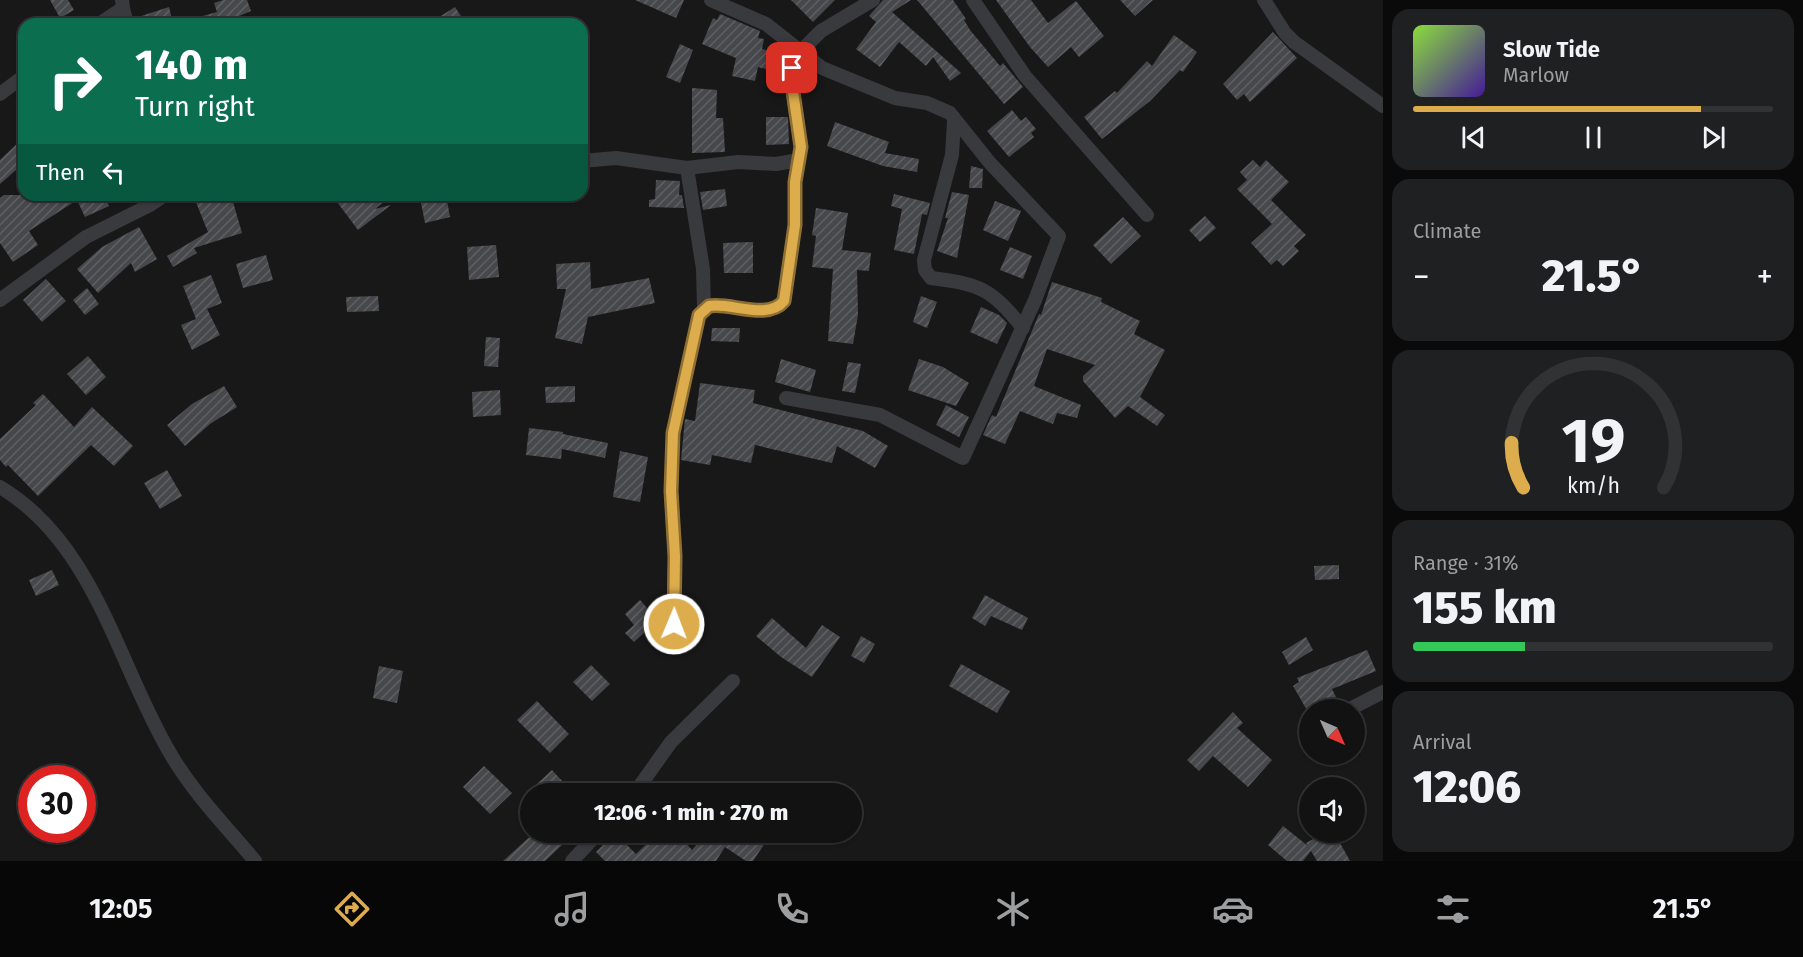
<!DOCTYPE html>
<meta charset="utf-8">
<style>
body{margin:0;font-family:"Fira Sans",sans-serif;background:#1f2021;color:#f1f3f6;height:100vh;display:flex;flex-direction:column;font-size:22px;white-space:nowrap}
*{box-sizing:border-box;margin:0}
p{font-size:20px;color:#9c9ea0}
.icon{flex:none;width:33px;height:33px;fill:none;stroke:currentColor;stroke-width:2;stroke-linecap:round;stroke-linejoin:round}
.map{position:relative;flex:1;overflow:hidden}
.side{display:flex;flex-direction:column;gap:9px;padding:9px;background:#0a0a0a;width:420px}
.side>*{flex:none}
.top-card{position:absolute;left:18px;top:18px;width:570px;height:183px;border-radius:18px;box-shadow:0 2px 4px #0004,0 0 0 2px #313233;background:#0b6e4f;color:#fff;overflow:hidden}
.needle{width:39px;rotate:135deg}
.buttons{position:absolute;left:1299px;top:699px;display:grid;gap:12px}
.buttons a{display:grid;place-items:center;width:66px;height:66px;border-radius:50%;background:#121213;box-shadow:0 2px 4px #0004,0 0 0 2px #313233;font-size:30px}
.speed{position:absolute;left:18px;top:765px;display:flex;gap:12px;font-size:30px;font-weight:700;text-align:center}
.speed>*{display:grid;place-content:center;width:78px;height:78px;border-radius:50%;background:#121213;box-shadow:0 2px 4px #0004,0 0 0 2px #313233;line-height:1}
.speed .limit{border:9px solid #d22;background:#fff;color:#111}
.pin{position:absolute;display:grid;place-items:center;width:51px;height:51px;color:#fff;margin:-26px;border-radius:12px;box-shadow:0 3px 9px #0006}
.me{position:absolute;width:66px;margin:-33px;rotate:1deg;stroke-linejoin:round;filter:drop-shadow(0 0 4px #0008)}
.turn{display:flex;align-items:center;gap:21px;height:126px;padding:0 18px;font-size:27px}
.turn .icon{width:78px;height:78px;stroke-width:2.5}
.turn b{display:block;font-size:42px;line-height:51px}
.then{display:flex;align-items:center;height:57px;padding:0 18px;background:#0003;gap:12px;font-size:22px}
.big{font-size:45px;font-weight:800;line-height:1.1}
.side .tile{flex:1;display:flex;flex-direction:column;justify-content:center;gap:9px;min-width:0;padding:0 21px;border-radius:18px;background:#1f2021}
.side .dial{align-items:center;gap:0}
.dial svg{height:156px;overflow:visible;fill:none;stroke:#313233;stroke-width:7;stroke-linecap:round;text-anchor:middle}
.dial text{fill:#f1f3f6;stroke:none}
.song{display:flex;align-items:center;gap:18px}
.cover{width:72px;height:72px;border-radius:9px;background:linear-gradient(135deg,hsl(90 70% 55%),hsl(260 70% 35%))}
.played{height:6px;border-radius:3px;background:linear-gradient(90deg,#dcac4d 80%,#313233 80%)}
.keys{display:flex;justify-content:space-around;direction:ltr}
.heat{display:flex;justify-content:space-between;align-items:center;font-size:33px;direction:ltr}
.charge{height:9px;border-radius:4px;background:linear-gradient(90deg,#34c759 31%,#313233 0)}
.trip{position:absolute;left:520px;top:783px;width:342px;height:60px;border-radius:30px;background:#121213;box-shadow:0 2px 4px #0004,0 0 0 2px #313233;font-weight:800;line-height:60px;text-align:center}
.tab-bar{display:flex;height:96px;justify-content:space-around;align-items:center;background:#070708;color:#9c9ea0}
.tab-bar .icon{width:42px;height:42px}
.tab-bar .on{color:#dcac4d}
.tab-bar b{font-size:27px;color:#f1f3f6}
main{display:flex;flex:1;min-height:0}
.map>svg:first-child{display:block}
.building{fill:url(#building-hatch)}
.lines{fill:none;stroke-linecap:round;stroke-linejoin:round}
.minor{stroke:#393a3e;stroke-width:14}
.route-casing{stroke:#8f7032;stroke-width:15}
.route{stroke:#dcac4d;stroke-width:10}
</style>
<main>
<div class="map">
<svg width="1383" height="861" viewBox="0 0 1383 861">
<defs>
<pattern id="building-hatch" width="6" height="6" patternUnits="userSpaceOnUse" patternTransform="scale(1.5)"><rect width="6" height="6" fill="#47484c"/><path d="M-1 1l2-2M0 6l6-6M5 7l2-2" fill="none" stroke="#5f6064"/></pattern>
</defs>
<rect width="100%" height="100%" fill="#181819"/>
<g class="building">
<polygon points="50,0 68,0 74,10 60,18"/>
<polygon points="223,0 247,0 251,11 239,16 240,20 230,24 188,24 188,20 217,12 214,3"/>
<polygon points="635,0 684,0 676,18"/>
<polygon points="791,0 835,0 813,22"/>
<polygon points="883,0 911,0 892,12 961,73 950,81 933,57 926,66 899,42 880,67 856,49 876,22 869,16"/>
<polygon points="917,0 953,0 966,19 964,20 970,30 1000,66 1003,63 1023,87 1004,104"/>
<polygon points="996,0 1031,0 1048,23 1076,1 1104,36 1079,57 1071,47 1048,67 1030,47"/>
<polygon points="1120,0 1153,0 1135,16"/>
<polygon points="169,7 172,19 156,24 136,24 135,18"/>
<polygon points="455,7 466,24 428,24"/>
<polygon points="720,14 760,31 758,38 764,39 762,49 788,56 783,74 758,67 755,81 732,76 736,58 702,44 713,18 717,20"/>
<polygon points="1273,32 1297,58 1250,102 1244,94 1237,100 1223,84"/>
<polygon points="1174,35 1197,52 1183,72 1180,70 1150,101 1102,139 1084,117 1115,91 1117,93 1147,61 1152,66"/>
<polygon points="680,44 693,50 680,83 666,77"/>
<polygon points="692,88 717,90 716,118 723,118 725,152 692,153"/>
<polygon points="1012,110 1021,121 1026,117 1036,129 1031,133 1034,137 1009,157 987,131"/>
<polygon points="766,117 788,117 789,144 766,145"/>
<polygon points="835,122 889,142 885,153 919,159 917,172 883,166 827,146"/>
<polygon points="24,137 24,163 0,184 0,160"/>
<polygon points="1253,160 1260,167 1266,160 1289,182 1271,200 1306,235 1294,246 1299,251 1283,266 1277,260 1271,265 1251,243 1272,224 1237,189 1247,180 1240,172"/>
<polygon points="971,166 983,169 982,188 969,188"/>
<polygon points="656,180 680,181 679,195 682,195 684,208 649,207 649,200 655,199"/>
<polygon points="725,189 727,206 703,210 700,192"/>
<polygon points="952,192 969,195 957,258 937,251 948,218 945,218"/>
<polygon points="894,194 930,203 927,215 922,214 914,254 894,250 902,209 891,206"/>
<polygon points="4,195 104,195 109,206 85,217 77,200 29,231 38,245 13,262 0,243 0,198"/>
<polygon points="193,195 231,195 242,233 194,248 197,253 173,267 167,256 208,232"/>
<polygon points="347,195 392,195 375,209 391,205 358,230 337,202"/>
<polygon points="435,195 446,195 450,217 425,223 420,198"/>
<polygon points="995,201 1021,211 1008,241 983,230"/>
<polygon points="816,208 848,213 842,250 871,253 869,271 857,270 858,315 853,344 828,341 833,269 812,267 816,236 812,235"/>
<polygon points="1205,216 1216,228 1200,242 1189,230"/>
<polygon points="1123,217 1141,236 1111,264 1093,245"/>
<polygon points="139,227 157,259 135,272 131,263 98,293 77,269 102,247"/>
<polygon points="753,242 753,273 724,273 723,243"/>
<polygon points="496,245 499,277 469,280 467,247"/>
<polygon points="1010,247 1032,256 1023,279 1000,270"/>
<polygon points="266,255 273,280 243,288 236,264"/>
<polygon points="590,262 591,289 649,278 655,303 588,317 582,344 555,338 566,289 557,289 556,264"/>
<polygon points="211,275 222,303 207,309 220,335 192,350 181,325 196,319 183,286"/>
<polygon points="46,279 66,301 42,322 23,300"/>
<polygon points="1052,282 1102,298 1101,302 1140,321 1134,334 1165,350 1140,397 1165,415 1157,426 1128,406 1115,418 1083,381 1083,376 1095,365 1047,349 1034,386 1081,405 1077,418 1057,413 1053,424 1020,411 1005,444 983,435 992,415 996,417 1039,314 1041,315"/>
<polygon points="87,288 99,304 85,315 73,300"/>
<polygon points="378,296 379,311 347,312 346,297"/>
<polygon points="921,296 937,302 927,328 913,322"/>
<polygon points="981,307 999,315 1007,323 997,344 970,332"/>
<polygon points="712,328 740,328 739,342 711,341"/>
<polygon points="486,337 500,338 498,367 484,366"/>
<polygon points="88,356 106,377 86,395 67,374"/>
<polygon points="781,359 816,370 810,392 775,382"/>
<polygon points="919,359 943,367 969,383 956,406 908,390"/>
<polygon points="848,362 861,364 855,393 842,391"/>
<polygon points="700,383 755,390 753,403 863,431 888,446 875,468 837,446 832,463 755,445 751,463 712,455 710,465 681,460 685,419 695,421"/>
<polygon points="224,386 237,407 210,424 185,446 167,425 192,404"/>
<polygon points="575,386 575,402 546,403 545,387"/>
<polygon points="500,390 501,415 473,417 472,392"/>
<polygon points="43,394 74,427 92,407 133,446 114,466 91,445 38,496 8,465 6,467 0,460 0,439 36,405 33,403"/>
<polygon points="946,405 969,417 959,437 936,425"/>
<polygon points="529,428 563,432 563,434 608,443 605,458 562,449 561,459 526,455"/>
<polygon points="620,451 648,457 640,502 613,497"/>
<polygon points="167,470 182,496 160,509 144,483"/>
<polygon points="1339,565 1339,579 1315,580 1314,566"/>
<polygon points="52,570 59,585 36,596 29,580"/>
<polygon points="985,595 1028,618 1022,630 991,616 985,626 972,618"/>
<polygon points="640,600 658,620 634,642 625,633 634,625 625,614"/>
<polygon points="772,618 806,648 822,625 840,637 812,677 781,657 756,636"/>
<polygon points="861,636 875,644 864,663 851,656"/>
<polygon points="1306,637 1313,650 1289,665 1282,652"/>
<polygon points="1367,650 1376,671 1332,689 1336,697 1308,712 1293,686 1299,682 1297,678"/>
<polygon points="961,664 1010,691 997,713 949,686"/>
<polygon points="591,665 610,684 592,701 573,682"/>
<polygon points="379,666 403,671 397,703 373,698"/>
<polygon points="537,701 569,734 550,753 517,720"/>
<polygon points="1233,712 1243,723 1237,728 1272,760 1248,787 1213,756 1199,771 1187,760"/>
<polygon points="484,766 512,793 490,814 463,787"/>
<polygon points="552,770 574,794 526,794"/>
<polygon points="1283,826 1308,846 1306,843 1326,832 1334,832 1350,861 1317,861 1311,851 1303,861 1287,861 1268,845"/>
<polygon points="535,832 576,832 545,861 503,861"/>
<polygon points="659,832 676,832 692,850 707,832 749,832 765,843 753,861 746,861 725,847 716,861 605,861 596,852 615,833 636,854"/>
</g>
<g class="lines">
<g class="minor">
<polyline points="711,0 766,24 822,68 895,98 927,103 950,113 990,163 1059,236 1035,300 963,458 880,415 786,398"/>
<polyline points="973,0 1025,76 1147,215"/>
<polyline points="1264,0 1285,33 1294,42 1383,106"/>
<polyline points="123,8 127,24"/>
<polyline points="99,24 123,8 122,0"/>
<polyline points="0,94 24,76"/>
<path d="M954,121L952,155L924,260L925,270L931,278C981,284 991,289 1023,328"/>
<polyline points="582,161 616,158 687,168 738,162 776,164 799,160"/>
<polyline points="687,168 703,269 704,309"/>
<polyline points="0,300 86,237 150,205 165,195"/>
<path d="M0,487C95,544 117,663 170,753C193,793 226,826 255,861"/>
<path d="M674,624L675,556L671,491L673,433L699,316L709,306C731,302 767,321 784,301L795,225V182L801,147L792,85V68L800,52L821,31L873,0"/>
<polyline points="1348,710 1383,692"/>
<polyline points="634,794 671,742 733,681"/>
<polyline points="572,861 599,832"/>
</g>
</g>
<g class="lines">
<g class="route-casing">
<path id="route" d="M674,624L675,556L671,491L673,433L699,315L709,306C731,302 767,321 784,301L795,225V182L801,147L792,85V68"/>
</g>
<use href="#route" class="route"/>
</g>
</svg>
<div class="buttons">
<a><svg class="needle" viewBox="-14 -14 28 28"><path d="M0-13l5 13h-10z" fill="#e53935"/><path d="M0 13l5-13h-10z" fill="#9c9ea0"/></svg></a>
<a><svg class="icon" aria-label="sound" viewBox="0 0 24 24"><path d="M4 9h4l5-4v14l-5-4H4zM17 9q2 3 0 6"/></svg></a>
</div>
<div class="speed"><div class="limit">30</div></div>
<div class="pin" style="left:792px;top:68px;background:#d93025"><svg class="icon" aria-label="arrive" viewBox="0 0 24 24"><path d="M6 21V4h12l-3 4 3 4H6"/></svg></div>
<svg class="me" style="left:674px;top:624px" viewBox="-20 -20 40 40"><circle r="17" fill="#dcac4d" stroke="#fff" stroke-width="3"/><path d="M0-11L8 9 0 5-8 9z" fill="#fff"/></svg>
<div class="trip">12:06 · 1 min · 270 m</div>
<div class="top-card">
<div class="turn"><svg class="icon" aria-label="right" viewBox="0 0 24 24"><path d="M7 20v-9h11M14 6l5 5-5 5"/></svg><div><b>140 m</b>Turn right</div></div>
<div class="then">Then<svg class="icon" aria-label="left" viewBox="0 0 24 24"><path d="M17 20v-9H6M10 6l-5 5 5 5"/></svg></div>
</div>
</div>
<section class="side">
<div class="tile">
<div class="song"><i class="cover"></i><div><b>Slow Tide</b><p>Marlow</p></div></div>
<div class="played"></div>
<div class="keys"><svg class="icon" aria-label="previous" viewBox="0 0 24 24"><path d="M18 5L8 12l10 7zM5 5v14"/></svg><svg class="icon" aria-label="pause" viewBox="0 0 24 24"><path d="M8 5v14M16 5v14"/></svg><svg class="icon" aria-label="next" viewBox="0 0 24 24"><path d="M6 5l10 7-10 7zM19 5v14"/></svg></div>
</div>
<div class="tile"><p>Climate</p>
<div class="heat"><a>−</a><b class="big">21.5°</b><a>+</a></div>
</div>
<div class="tile dial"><svg viewBox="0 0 100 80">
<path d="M14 69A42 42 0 1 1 86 69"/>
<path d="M14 69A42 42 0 0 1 8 46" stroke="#dcac4d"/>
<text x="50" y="56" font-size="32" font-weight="700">19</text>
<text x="50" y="72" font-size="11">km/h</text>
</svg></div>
<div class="tile"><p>Range · 31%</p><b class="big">155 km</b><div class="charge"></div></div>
<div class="tile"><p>Arrival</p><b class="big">12:06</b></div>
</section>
</main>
<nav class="tab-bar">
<b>12:05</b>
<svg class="icon on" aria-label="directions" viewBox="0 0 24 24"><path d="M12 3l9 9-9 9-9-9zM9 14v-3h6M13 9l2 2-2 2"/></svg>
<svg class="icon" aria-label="music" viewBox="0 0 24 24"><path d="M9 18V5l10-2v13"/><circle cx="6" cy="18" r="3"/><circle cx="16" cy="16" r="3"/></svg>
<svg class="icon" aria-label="phone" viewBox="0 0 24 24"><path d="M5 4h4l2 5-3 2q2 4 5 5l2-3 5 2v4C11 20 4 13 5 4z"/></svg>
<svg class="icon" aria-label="climate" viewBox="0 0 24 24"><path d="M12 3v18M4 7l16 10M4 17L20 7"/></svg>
<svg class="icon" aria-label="car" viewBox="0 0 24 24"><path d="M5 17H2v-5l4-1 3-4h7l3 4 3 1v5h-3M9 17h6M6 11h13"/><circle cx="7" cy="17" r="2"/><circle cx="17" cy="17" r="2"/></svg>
<svg class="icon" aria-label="filters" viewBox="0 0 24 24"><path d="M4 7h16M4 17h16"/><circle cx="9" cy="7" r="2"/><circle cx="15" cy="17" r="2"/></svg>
<b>21.5°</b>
</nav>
